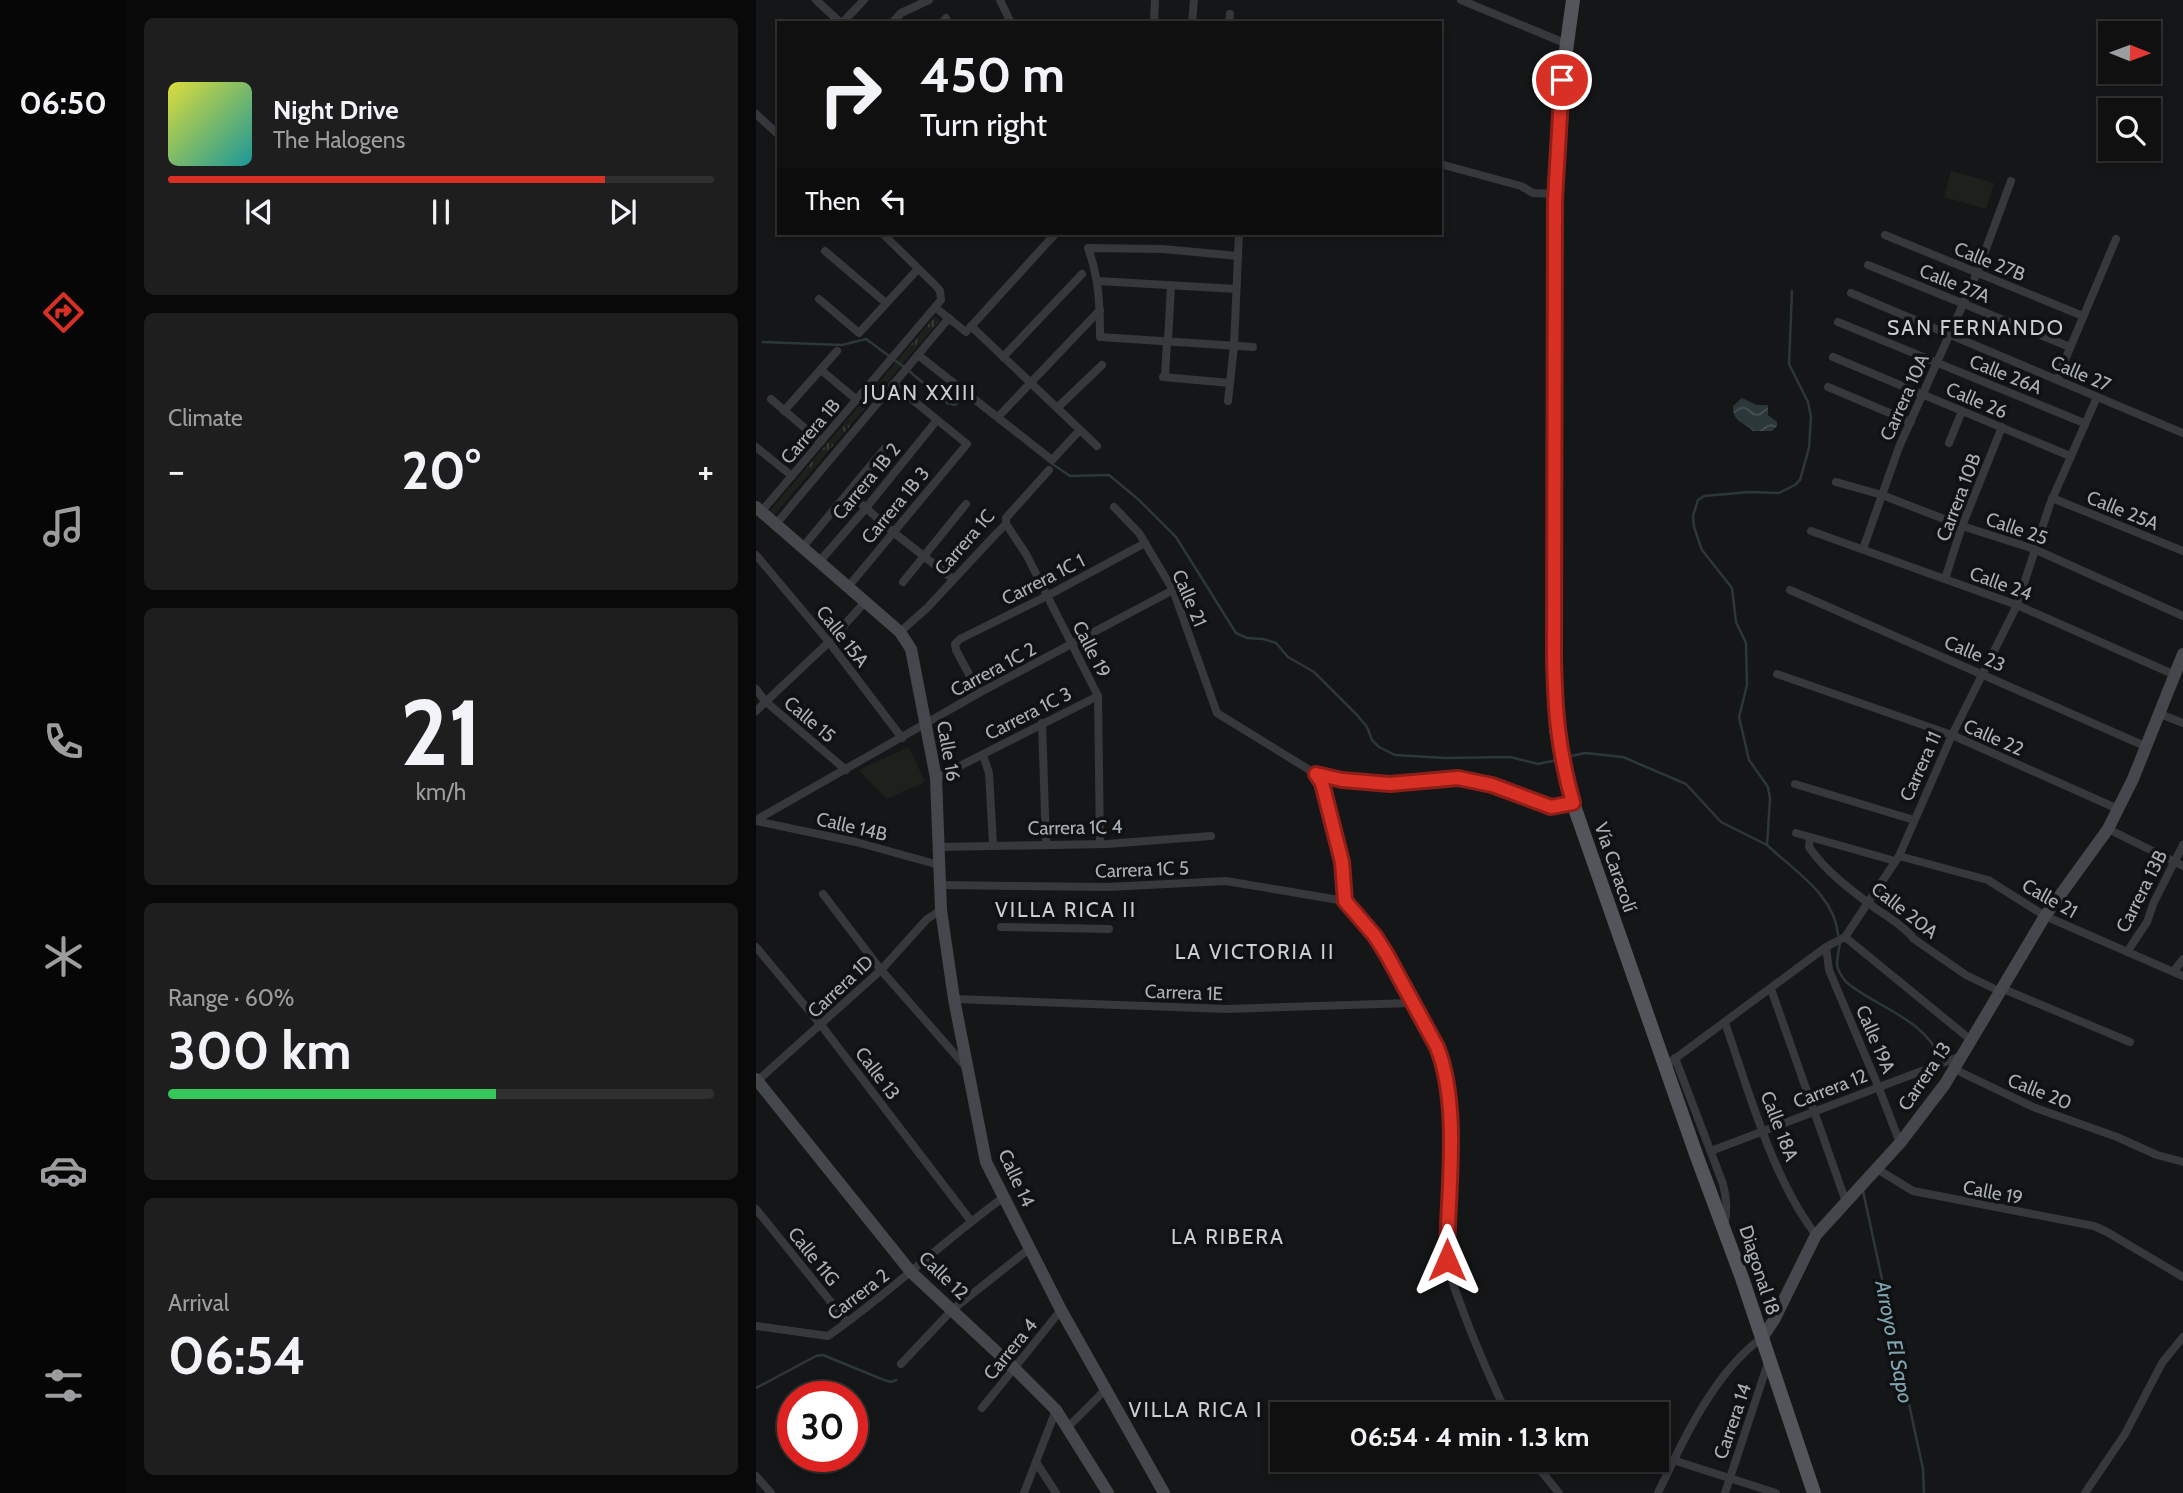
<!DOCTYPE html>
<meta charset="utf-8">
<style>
body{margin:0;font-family:Cabin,sans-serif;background:#1e1e1f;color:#f1f3f6;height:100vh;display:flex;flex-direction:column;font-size:26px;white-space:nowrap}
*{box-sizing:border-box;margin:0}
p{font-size:23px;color:#9c9d9f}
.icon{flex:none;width:38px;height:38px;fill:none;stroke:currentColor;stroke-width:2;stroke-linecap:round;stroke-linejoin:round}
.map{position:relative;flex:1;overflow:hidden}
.details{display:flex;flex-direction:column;gap:18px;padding:18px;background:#090909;width:630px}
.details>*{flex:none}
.guide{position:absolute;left:21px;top:21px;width:665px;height:214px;border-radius:0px;box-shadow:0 4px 10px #0003,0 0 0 2px #303031;background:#101011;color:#f1f3f6;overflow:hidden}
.needle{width:46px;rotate:91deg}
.fabs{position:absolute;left:1342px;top:21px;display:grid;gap:14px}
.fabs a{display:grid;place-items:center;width:63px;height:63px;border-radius:0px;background:#101011;box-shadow:0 4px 10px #0003,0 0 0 2px #303031;font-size:35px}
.speed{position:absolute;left:21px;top:1381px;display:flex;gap:14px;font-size:35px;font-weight:700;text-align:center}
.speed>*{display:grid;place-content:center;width:91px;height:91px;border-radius:50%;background:#101011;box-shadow:0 4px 10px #0003,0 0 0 2px #303031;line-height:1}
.speed .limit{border:10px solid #d22;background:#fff;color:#111}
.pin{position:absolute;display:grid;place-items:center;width:60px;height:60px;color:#fff;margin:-30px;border:4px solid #fff;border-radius:50%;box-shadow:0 2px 7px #0007}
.me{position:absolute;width:77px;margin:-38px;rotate:0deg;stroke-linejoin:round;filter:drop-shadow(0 0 5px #0008)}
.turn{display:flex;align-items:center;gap:24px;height:147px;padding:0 28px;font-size:32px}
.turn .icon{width:91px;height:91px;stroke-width:2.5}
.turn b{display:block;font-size:49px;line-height:60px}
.then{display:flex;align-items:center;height:66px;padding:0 28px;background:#0003;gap:14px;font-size:26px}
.big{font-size:52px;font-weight:800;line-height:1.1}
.details .card{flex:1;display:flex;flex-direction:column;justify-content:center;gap:10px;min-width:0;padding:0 24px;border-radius:10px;background:#1e1e1f}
.details .dial{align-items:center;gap:0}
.dial b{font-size:91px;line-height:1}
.song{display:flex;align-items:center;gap:21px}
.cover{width:84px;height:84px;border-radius:10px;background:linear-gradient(135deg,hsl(60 70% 55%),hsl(180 70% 35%))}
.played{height:7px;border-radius:4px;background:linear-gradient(90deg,#d93025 80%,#303031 80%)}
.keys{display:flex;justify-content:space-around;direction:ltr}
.heat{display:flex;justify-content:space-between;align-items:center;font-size:38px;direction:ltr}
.charge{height:10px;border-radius:5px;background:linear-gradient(90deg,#34c759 60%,#303031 0)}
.trip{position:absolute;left:514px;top:1402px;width:399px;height:70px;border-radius:0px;background:#101011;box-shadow:0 4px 10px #0003,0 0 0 2px #303031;font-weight:800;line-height:70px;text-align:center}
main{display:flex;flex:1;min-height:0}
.tabs{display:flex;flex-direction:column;width:126px;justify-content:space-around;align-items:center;background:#060607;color:#9c9d9f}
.tabs .icon{width:49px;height:49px}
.tabs .on{color:#d93025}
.tabs b{font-size:32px;color:#f1f3f6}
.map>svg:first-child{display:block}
.grass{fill:url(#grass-tufts)}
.pitch{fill:#1c221b}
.water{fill:url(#water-waves)}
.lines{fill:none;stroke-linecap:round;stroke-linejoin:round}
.stream{stroke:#2c373a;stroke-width:2.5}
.street{stroke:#36383c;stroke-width:8}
.secondary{stroke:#44484c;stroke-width:12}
.primary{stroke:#52565b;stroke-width:14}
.route-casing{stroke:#8d1f18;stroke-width:18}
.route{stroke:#d93025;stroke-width:12}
.labels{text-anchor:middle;stroke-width:7;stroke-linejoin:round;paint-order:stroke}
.street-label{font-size:19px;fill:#a8b0b6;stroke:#101112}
.neighbourhood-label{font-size:21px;letter-spacing:2px;fill:#c8ced3;stroke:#101112}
.water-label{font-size:21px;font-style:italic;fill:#80a5b0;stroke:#101112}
</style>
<main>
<nav class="tabs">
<b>06:50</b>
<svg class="icon on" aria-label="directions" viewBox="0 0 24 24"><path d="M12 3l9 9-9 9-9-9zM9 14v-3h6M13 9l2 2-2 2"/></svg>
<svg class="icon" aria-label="music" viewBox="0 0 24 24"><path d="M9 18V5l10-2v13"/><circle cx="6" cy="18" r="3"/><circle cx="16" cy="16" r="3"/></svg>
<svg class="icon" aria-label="phone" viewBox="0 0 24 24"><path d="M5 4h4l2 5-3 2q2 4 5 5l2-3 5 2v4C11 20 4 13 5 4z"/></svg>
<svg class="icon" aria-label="climate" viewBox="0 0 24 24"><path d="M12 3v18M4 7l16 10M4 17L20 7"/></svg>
<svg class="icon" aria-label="car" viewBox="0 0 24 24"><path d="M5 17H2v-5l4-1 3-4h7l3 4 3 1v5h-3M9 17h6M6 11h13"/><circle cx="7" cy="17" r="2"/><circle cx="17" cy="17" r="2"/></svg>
<svg class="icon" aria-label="filters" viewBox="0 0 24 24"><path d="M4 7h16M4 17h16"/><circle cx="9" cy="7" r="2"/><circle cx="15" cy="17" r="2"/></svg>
</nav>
<section class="details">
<div class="card">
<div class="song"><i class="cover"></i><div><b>Night Drive</b><p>The Halogens</p></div></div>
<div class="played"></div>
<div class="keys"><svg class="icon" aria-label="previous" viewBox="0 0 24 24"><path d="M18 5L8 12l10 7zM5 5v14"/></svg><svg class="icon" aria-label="pause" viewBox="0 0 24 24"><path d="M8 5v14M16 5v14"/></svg><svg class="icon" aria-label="next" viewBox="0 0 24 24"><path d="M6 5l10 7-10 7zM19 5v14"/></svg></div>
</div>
<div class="card"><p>Climate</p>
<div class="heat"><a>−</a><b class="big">20°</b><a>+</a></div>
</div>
<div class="card dial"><b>21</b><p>km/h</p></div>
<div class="card"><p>Range · 60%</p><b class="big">300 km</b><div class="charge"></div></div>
<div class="card"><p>Arrival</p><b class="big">06:54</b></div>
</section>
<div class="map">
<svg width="1427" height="1493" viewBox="0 0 1427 1493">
<defs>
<pattern id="grass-tufts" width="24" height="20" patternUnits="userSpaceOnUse" patternTransform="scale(1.75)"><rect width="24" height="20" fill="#1c221b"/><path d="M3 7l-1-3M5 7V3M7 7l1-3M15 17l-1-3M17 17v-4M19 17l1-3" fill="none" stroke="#3a403a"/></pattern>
<pattern id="water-waves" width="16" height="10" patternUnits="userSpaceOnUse" patternTransform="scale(1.75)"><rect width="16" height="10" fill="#2c373a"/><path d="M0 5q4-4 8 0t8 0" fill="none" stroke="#485154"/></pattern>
</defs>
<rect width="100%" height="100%" fill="#151617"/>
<polygon class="grass" points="179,316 184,320 18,515 13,512"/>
<g class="pitch">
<polygon points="1195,171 1238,183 1230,209 1188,197"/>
<polygon points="153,747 169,782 131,799 102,770"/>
</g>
<path class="water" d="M986,398L1001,405H1012V415L1021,422V426L1016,431H997C987,421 977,423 977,406Z"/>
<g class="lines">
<g class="stream">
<path d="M1036,291L1033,364L1052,402L1055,417L1053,448L1044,480L1039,485L1023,493L993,492L948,496L942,500L937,516L938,527L946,550L976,588L980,622L990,643L991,685L983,717L993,760L1012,787L1014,799L1011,845C1037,870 1079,895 1082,935"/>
<polyline points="7,342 86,345 110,339 148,367"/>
<polyline points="153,371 191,403 199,405 210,395"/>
<polyline points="295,463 314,476 353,475 383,500 420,537 480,633 491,638 507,639 520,643 532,657 558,672 601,715 611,727 616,740 623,747 639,755 689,758 754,757 782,764 801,760"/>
<polyline points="811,757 829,753 867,757 930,784 965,822 1011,845"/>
<path d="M1084,943C1081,963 1077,965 1090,982C1120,1007 1169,1019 1184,1058"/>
<polyline points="1107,1191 1167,1469 1168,1493"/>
<polyline points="0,1388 60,1356 67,1355 128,1380 135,1382 140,1380"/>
</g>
<g class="street">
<polyline points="60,0 85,23"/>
<polyline points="244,0 255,23"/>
<polyline points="705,0 811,44"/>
<polyline points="86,23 108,0"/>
<polyline points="136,23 145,13 173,0"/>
<polyline points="186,23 190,18"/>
<polyline points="398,23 399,0"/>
<polyline points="436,23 438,0"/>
<polyline points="473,23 474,14"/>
<polyline points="0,114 23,135"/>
<polyline points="684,164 765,186 777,193 799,194"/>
<polyline points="1129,235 1327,316"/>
<polyline points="69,251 130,303"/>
<path d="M482,256L407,249L332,248C343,278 344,306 344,337L497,347"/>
<polyline points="1112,265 1314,347"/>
<polyline points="342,281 480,289"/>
<polyline points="1095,293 1427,433"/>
<polyline points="63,299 103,333 162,269"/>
<polyline points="180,308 210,332 300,233"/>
<polyline points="1082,322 1328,423"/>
<polyline points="215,326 341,446"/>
<polyline points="412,341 415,285"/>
<polyline points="162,355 296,460 324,430"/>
<polyline points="247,357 326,274"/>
<polyline points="1077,357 1314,456"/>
<polyline points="65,370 101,400"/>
<polyline points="407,377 474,383"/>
<polyline points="409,377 411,341"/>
<polyline points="1301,379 1360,239"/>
<polyline points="1072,387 1155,422"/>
<polyline points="15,399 65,442"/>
<polyline points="472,401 478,346 483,233"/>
<polyline points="301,408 346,365"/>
<polyline points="28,411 81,351"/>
<polyline points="243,416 344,310"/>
<polyline points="1193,443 1206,411"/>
<polyline points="0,447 36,476"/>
<polyline points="1080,482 1126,495 1206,526 1278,549 1427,616"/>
<polyline points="93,493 137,532 197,579"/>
<polyline points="1296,498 1427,551"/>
<path d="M358,507L383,533L417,590L461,713L560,774L566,783L586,862L589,901L619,936L631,955L682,1047C709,1115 685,1190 691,1260C693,1277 701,1294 707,1311C720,1346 735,1380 751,1414"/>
<polyline points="5,512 185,300 184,291 181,287 126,233"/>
<polyline points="20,524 193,318"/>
<polyline points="250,524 270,554 342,696 344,844"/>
<polyline points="1055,531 1261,605 1419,675"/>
<polyline points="46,548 129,448"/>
<polyline points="1107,549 1143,447 1221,273 1255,181"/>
<polyline points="0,555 73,642 146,738"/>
<polyline points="63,562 110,508 181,420"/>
<polyline points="1189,579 1206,526 1246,427"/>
<polyline points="147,582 210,504"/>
<polyline points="92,587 211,444 137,384"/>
<polyline points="1034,590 1391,747"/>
<polyline points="144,632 171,608 239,535 250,524 250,518 293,470"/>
<polyline points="1021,674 1196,735 1362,809"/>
<polyline points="0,689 9,701 90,770"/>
<polyline points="223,693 200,650 199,644 204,639 291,596 389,543"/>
<polyline points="0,711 73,642 109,602"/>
<polyline points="1404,714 1427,723"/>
<polyline points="286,723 290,844"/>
<polyline points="227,755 233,773 237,844"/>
<polyline points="560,774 586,780 634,784 702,778 736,785 795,807 817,803"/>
<polyline points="180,778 342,696"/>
<polyline points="1039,784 1158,820"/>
<polyline points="0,820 223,693 417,590"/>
<polyline points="0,821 100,842 183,865"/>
<polyline points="1352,829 1427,866"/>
<polyline points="1040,833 1139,861"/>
<path d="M1054,837L1053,847C1069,871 1096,891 1119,908C1132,917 1148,926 1158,939L1210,975L1243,991"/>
<polyline points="183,847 351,844 455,836"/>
<polyline points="1143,856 1232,880 1289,916 1427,976"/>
<polyline points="184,885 352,887 470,881 589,901"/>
<polyline points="67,894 125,970 210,1067"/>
<polyline points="245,927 353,929"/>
<polyline points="1089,937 1215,1040"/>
<polyline points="0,947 65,1025 215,1221"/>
<polyline points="1070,947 1073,970 1122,1086 1144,1143"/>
<polyline points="1371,952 1391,922 1398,902 1427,845"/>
<polyline points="1418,971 1427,959"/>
<polyline points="1245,988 1374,1042"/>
<polyline points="1015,989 1090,1202"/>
<polyline points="198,999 471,1009 656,1003"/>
<path d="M969,1023C993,1091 1016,1178 1060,1235"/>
<path d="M919,1058L967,1184C971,1199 972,1211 968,1226"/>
<polyline points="909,1066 1070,947 1089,937 1143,856 1196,735 1261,605 1294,504 1341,397"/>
<polyline points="1198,1069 1277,1107 1361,1137 1401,1155 1427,1162"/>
<polyline points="0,1082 125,970 171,919 185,910"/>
<polyline points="955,1151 1205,1056"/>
<polyline points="1121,1169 1157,1191 1338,1226 1351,1232 1427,1277"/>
<polyline points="0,1209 91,1322"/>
<path d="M0,1326L72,1336C134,1293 187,1241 248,1197"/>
<polyline points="145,1364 196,1310 273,1249"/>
<polyline points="226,1408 305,1310"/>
<polyline points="312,1427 350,1389"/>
<polyline points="776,1460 803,1493"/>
<polyline points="917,1460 1020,1493"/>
<polyline points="280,1462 300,1493"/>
<polyline points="0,1476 15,1493"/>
<polyline points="268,1493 300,1410"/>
<path d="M902,1493C926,1442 959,1371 1006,1338"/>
<polyline points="969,1493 1012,1363"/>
<polyline points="1329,1493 1369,1434 1406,1363 1427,1337"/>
</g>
<g class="secondary">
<polyline points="0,507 144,632 155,649 180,778 185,910 198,999 230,1162 305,1310 408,1493"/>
<polyline points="0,1079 155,1272 259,1369 300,1410 352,1493"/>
<polyline points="1006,1338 1018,1320 1060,1235 1144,1143 1189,1084 1289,916 1352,829 1377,779 1427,654"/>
</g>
<polyline class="primary" points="817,0 806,80 799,200 798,657 800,730 808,771 817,803 941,1157 986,1278 1058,1493"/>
</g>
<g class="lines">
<g class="route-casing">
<path id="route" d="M691,1260C691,1196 705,1107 681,1047L631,955L619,936L589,901L586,862L566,783L560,774L586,780L634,784L702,778L736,785L795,807L817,803C802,749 799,712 798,657L799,200L806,80"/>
</g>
<use href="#route" class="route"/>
</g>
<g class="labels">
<g class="street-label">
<text transform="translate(1234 261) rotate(22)" y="7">Calle 27B</text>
<text transform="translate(1199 283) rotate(22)" y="7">Calle 27A</text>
<text transform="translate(1325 373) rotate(23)" y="7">Calle 27</text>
<text transform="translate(1250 374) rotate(22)" y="7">Calle 26A</text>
<text transform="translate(1148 397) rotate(-66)" y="7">Carrera 10A</text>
<text transform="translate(1221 400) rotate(23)" y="7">Calle 26</text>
<text transform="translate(54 431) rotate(-49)" y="7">Carrera 1B</text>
<text transform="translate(110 481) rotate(-50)" y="7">Carrera 1B 2</text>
<text transform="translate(1202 497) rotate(-69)" y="7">Carrera 10B</text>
<text transform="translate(139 505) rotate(-50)" y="7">Carrera 1B 3</text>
<text transform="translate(1367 510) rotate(22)" y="7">Calle 25A</text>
<text transform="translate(1261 528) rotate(19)" y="7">Calle 25</text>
<text transform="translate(208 542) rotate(-49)" y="7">Carrera 1C</text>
<text transform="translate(287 579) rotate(-27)" y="7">Carrera 1C 1</text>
<text transform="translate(1245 583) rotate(20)" y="7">Calle 24</text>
<text transform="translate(434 598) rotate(67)" y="7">Calle 21</text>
<text transform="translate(87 636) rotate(52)" y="7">Calle 15A</text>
<text transform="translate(336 649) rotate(63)" y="7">Calle 19</text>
<text transform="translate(1219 653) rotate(23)" y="7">Calle 23</text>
<text transform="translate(237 669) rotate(-28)" y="7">Carrera 1C 2</text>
<text transform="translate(272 713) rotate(-27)" y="7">Carrera 1C 3</text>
<text transform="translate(54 719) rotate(40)" y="7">Calle 15</text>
<text transform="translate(1238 737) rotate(24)" y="7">Calle 22</text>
<text transform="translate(193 751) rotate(80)" y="7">Calle 16</text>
<text transform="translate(1164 766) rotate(-66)" y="7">Carrera 11</text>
<text transform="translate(96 826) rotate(13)" y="7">Calle 14B</text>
<text transform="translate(319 827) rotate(-1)" y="7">Carrera 1C 4</text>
<text transform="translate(860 867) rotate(71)" y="7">Vía Caracolí</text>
<text transform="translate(386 869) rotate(-2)" y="7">Carrera 1C 5</text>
<text transform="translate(1385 891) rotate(-63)" y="7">Carrera 13B</text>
<text transform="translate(1294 898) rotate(29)" y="7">Calle 21</text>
<text transform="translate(1149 910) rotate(38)" y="7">Calle 20A</text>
<text transform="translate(84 986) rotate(-43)" y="7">Carrera 1D</text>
<text transform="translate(428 992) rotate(2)" y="7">Carrera 1E</text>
<text transform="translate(1120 1039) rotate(67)" y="7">Calle 19A</text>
<text transform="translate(122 1073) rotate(53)" y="7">Calle 13</text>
<text transform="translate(1168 1076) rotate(-56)" y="7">Carrera 13</text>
<text transform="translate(1074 1088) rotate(-21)" y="7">Carrera 12</text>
<text transform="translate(1284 1091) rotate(22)" y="7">Calle 20</text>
<text transform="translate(1024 1126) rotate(69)" y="7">Calle 18A</text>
<text transform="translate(261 1178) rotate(65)" y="7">Calle 14</text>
<text transform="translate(1237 1192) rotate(11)" y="7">Calle 19</text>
<text transform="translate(58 1256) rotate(51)" y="7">Calle 11G</text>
<text transform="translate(1004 1270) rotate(72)" y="7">Diagonal 18</text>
<text transform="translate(188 1275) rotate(44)" y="7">Calle 12</text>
<text transform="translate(102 1294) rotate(-37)" y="7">Carrera 2</text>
<text transform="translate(254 1349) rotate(-51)" y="7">Carrera 4</text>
<text transform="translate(976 1421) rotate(-71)" y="7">Carrera 14</text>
</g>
<g class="neighbourhood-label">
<text x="1220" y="335">SAN FERNANDO</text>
<text x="164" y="400">JUAN XXIII</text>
<text x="310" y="917">VILLA RICA II</text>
<text x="499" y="959">LA VICTORIA II</text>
<text x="472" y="1244">LA RIBERA</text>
<text x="440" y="1417">VILLA RICA I</text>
</g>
<g class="water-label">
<text transform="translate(1138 1342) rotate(79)" y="7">Arroyo El Sapo</text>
</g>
</g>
</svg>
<div class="fabs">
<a><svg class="needle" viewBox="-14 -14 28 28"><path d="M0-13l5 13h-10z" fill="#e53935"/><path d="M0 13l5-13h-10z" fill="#9c9d9f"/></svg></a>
<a><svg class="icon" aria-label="search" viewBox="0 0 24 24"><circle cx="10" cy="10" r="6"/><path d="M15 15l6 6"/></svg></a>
</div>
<div class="speed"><div class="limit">30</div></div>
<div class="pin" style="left:806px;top:80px;background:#d93025"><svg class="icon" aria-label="arrive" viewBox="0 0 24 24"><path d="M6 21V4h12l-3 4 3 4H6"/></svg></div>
<svg class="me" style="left:691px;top:1260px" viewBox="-20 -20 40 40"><path d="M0-17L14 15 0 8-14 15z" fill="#d93025" stroke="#fff" stroke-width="4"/></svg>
<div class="trip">06:54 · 4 min · 1.3 km</div>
<div class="guide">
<div class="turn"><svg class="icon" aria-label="right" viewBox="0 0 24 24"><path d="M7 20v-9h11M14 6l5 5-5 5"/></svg><div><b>450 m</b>Turn right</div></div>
<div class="then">Then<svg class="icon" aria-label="left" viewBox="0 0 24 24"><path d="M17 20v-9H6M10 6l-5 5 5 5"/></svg></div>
</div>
</div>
</main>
